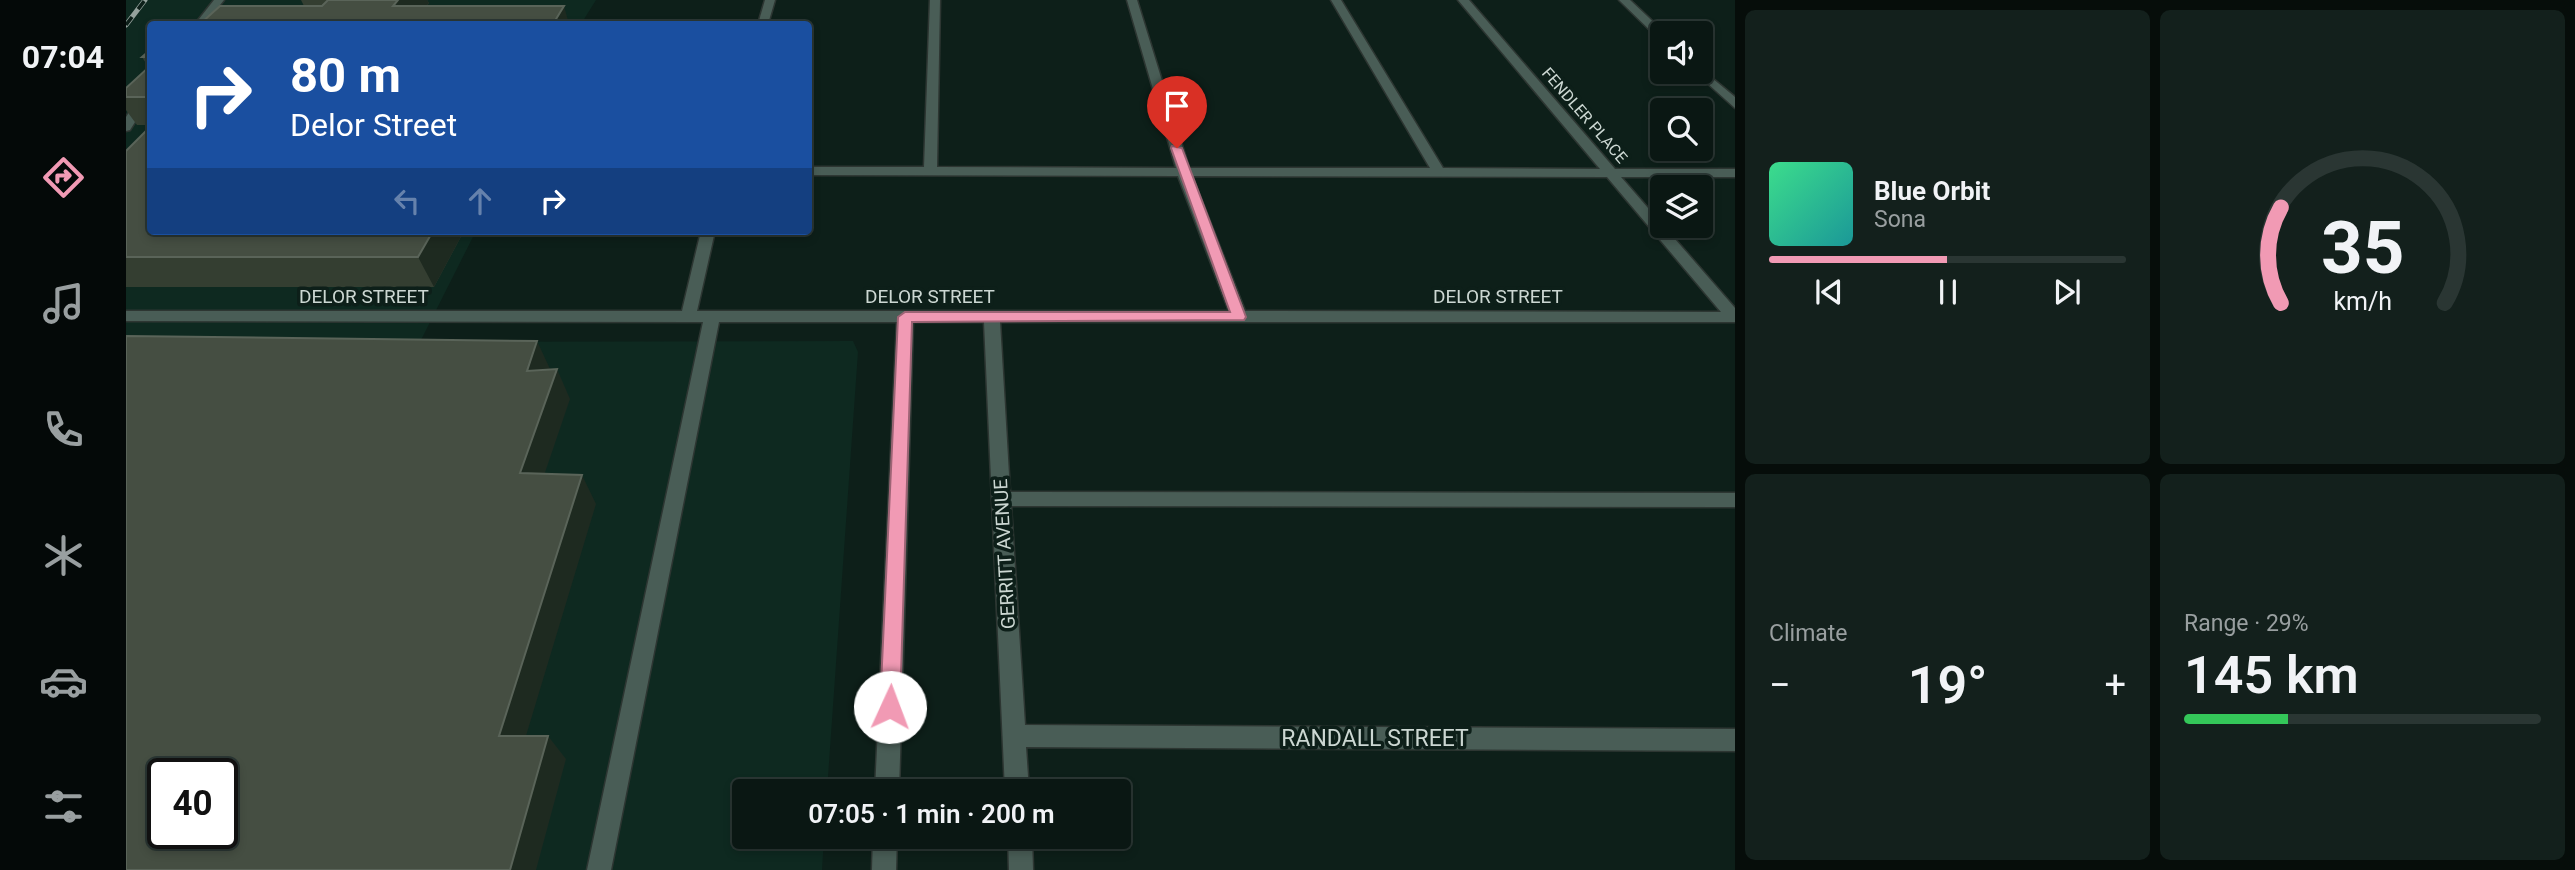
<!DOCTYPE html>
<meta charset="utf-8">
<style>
body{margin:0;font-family:Roboto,sans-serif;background:#13201c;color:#f1f3f6;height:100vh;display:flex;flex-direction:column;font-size:26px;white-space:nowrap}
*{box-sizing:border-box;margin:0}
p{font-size:23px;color:#999fa0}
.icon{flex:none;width:38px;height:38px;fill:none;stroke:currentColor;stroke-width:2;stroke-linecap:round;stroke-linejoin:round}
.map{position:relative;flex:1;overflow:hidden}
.panel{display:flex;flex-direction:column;gap:10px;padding:10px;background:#060d0a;width:840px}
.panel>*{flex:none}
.guide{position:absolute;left:21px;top:21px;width:665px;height:214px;border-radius:7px;box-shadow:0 4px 10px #0003,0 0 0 2px #2a3633;background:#1a4fa0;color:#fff;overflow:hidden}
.fabs{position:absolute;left:1524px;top:21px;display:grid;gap:14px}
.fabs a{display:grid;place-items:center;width:63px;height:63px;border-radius:7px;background:#0a1713;box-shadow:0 4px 10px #0003,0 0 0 2px #2a3633;font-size:35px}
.speed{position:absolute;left:21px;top:758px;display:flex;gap:14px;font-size:35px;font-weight:700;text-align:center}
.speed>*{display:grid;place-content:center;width:91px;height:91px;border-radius:50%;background:#0a1713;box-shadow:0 4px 10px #0003,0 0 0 2px #2a3633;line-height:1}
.speed .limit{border:4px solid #111;border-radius:10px;background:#fff;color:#111}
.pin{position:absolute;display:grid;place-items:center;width:60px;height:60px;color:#fff;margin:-72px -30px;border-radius:50% 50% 50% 0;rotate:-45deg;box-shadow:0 0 7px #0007}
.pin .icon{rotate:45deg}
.me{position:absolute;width:77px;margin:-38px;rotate:2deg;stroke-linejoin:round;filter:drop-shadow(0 0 5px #0008)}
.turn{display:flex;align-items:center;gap:24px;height:147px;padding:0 28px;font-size:32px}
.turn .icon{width:91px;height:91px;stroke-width:2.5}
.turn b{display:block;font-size:49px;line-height:60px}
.lanes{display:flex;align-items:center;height:66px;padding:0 28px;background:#0003;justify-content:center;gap:35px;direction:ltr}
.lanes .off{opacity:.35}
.big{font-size:52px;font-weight:600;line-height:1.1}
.panel .widget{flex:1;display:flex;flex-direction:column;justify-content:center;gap:10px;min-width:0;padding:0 24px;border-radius:10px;background:#13201c}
.panel .dial{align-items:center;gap:0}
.dial svg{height:182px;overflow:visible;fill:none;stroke:#2a3633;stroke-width:7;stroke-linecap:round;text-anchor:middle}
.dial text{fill:#f1f3f6;stroke:none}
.song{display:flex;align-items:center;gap:21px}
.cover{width:84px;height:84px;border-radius:10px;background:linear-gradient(135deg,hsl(150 70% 55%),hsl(180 70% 35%))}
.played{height:7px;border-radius:4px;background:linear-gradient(90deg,#f19ab4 50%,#2a3633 50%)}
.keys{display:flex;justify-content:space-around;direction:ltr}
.heat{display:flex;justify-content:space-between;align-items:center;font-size:38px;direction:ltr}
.charge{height:10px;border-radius:5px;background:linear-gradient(90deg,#34c759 29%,#2a3633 0)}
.panel .tiles{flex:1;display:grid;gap:10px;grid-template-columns:repeat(2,1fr)}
.trip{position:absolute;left:606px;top:779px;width:399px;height:70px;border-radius:7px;background:#0a1713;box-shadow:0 4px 10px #0003,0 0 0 2px #2a3633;font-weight:600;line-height:70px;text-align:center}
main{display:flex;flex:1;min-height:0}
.menu{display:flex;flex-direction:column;width:126px;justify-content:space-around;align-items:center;background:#040908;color:#999fa0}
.menu .icon{width:49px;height:49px}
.menu .current{color:#f19ab4}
.menu b{font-size:32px;color:#f1f3f6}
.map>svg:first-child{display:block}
.built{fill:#0e2920;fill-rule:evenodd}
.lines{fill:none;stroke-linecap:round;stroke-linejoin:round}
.minor-casing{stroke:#2d3632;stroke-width:3}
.minor{fill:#495d56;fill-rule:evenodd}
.rail-casing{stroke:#95a29d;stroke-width:5}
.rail{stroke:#0d1f19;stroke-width:3.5;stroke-dasharray:10;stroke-linecap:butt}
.wall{fill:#343e31}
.shaded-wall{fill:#1e2a20}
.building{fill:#454e42;stroke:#5a6459;stroke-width:2;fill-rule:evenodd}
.route{fill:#f19ab4;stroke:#9d6475;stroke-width:2}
.labels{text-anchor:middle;stroke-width:7;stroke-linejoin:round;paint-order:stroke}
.far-street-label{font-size:16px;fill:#ccd7d2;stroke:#0d1f19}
.street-label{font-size:19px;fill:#ccd7d2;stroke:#0d1f19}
.near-street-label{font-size:23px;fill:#ccd7d2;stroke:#0d1f19}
</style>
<main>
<nav class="menu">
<b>07:04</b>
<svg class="icon current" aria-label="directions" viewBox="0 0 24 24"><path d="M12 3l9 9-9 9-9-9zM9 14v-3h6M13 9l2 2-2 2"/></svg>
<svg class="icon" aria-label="music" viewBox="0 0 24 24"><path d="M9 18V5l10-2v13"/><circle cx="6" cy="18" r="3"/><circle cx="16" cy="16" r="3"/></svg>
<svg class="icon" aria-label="phone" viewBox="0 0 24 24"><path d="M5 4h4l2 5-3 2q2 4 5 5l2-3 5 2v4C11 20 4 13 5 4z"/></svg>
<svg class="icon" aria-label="climate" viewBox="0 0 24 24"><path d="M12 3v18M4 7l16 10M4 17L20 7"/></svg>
<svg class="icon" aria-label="car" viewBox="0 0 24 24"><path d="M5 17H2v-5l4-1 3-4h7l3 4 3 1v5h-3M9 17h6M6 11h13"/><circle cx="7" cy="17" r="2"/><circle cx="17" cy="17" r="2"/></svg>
<svg class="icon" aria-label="filters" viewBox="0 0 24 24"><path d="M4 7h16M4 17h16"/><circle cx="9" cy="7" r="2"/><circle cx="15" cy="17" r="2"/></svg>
</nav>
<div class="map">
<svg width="1609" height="870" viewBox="0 0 1609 870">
<rect width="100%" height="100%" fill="#0d1f19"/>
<path class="built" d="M0,0H470L455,24H24V231H350L294,342L727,341L732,352L701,791H618V836L698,837L696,870H0ZM37,774H96V833H37Z"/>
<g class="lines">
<g class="minor-casing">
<g id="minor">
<polygon points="88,0 98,0 79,24 69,24"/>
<polygon points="639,0 649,0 642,24 632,24"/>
<path d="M804,0H814L811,167L1050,168L1001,0H1011L1063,168H1304L1205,0H1215L1317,168L1474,169L1332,0H1343L1489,169H1609V177H1495L1609,308V322H874L884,492L1609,493V507L885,506L899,725L1609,729V751L900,747L903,791H879L858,322H787L773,791H749L771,322H593L485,870H461L577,322L0,321V311H556L575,231H589L571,311H1103L1052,176L682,175V167H798ZM1066,176L1481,177L1595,312L1119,311Z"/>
<polygon points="1493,0 1504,0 1539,33 1536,33 1536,39 1532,38"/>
<polygon points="1575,69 1609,97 1609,108 1571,74 1569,72 1575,72"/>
<polygon points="20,86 24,86 24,98 4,130 0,131 0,117"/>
<polygon points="747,836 771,836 770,870 746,870"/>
<polygon points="882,836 906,836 907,870 883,870"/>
</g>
</g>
<use href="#minor" class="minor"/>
<g class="rail-casing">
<polyline id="rail" points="0,25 19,0"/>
</g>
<use href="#rail" class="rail"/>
</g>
<g class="wall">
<polygon points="175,0 301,0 303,3 301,6 178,6"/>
<polygon points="24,50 24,125 11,125 0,110 0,88 23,68 16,57"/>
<polygon points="0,151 338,231 308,287 0,287"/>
</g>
<g class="shaded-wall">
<polygon points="272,0 301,0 303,3 286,24 267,6"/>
<polygon points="438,6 443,24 427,24"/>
<polygon points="307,231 338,231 308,287 292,257"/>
<polygon points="411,341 425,371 401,371"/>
<polygon points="431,369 444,399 409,502 394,473"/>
<polygon points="456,475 470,504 393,759 373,736"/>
<polygon points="422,736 440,759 410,870 384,870"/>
</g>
<g class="building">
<polygon points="202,0 272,0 267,6 438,6 427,24 74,24 94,6 196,6"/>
<polygon points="24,50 24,57 16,57"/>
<polygon points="24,66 24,97 0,97 0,88"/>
<polygon points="24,127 24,231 307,231 292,257 0,257 0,151"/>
<path d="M0,336L411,341L401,371L431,369L394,473L456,475L373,736H422L384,870H0ZM37,774H96V833H37Z"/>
</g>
<polygon class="route" points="1046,146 1056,148 1120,317 1118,320 786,322 774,707 771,714 764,717 757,714 754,707 772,317 779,312 1104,312 1045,148"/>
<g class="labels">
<g class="far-street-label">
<text transform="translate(1459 115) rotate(49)" y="6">FENDLER PLACE</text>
</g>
<g class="street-label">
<text x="238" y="303">DELOR STREET</text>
<text x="804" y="303">DELOR STREET</text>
<text x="1372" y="303">DELOR STREET</text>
<text transform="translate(878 554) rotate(-93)" y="7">GERRITT AVENUE</text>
</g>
<g class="near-street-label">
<text x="1249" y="746">RANDALL STREET</text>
</g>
</g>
</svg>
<div class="fabs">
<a><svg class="icon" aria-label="sound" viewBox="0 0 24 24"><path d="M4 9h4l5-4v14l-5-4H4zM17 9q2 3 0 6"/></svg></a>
<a><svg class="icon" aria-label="search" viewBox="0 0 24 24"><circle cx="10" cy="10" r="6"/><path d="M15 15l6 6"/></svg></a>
<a><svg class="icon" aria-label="layers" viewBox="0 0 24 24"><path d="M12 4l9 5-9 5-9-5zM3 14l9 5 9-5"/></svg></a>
</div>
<div class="speed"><div class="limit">40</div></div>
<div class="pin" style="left:1051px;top:148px;background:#d93025"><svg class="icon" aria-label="arrive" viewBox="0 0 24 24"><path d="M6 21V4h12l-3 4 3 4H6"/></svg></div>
<svg class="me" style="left:764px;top:707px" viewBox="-20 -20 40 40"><circle r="19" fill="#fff"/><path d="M0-13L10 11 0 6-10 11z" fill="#f19ab4"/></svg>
<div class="trip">07:05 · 1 min · 200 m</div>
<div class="guide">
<div class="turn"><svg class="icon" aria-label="right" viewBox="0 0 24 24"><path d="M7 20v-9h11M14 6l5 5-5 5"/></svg><div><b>80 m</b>Delor Street</div></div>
<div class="lanes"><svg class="icon off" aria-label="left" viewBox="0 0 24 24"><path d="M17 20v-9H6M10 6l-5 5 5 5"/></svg><svg class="icon off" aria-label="ahead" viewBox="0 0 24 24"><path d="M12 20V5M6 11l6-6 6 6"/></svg><svg class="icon" aria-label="right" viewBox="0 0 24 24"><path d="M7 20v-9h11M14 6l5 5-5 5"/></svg></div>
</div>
</div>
<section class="panel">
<div class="tiles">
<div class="widget">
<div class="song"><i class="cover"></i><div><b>Blue Orbit</b><p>Sona</p></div></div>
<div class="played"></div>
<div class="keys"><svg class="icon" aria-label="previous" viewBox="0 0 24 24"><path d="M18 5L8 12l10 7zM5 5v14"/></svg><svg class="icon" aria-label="pause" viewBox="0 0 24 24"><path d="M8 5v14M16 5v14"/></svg><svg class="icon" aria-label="next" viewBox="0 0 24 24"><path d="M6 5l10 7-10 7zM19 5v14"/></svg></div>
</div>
<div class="widget dial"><svg viewBox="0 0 100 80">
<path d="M14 69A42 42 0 1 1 86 69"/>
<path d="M14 69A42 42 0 0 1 14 27" stroke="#f19ab4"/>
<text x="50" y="56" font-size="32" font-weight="700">35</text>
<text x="50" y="72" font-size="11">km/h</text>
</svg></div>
<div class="widget"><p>Climate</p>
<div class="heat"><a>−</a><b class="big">19°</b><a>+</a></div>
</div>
<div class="widget"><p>Range · 29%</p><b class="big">145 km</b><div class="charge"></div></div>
</div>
</section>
</main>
